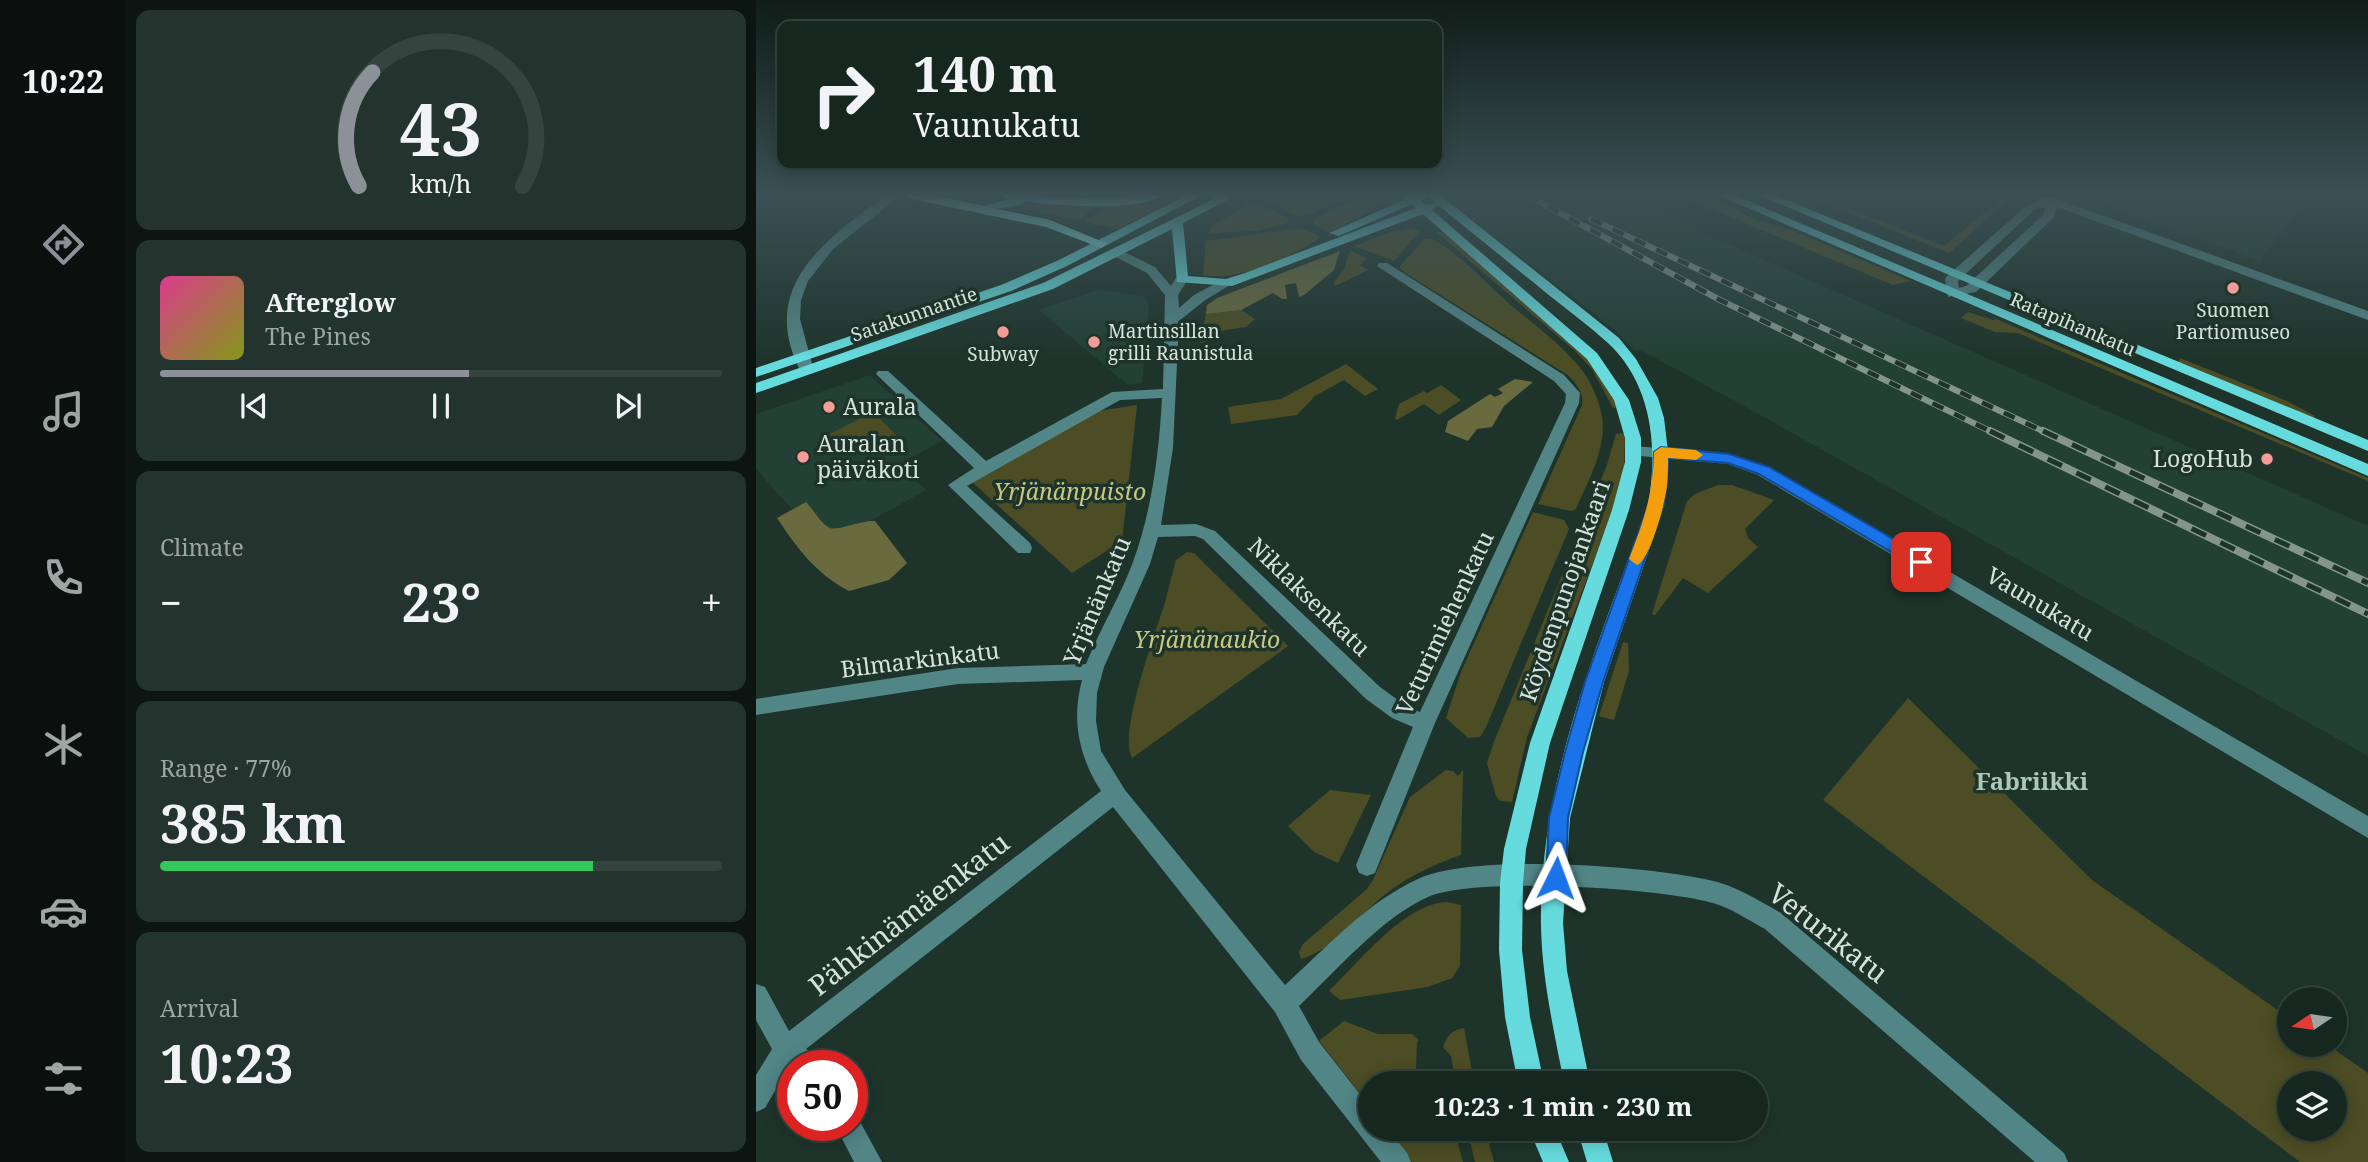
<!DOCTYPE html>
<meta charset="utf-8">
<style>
body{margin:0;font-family:"Noto Serif",serif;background:#23332d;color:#f1f3f6;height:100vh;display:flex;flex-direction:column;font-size:26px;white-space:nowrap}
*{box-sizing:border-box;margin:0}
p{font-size:23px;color:#9ea5a5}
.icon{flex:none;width:38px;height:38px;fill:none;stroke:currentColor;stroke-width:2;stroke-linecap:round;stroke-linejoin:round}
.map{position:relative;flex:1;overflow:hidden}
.details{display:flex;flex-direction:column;gap:10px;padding:10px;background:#0c1512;width:630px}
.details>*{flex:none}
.hud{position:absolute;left:21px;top:21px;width:665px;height:147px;border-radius:14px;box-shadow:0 4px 18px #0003,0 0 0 2px #35443e;background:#162720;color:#f1f3f6;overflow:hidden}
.needle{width:46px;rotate:257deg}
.controls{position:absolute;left:1521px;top:987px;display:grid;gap:14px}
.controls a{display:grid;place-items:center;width:70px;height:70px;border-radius:50%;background:#162720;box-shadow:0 4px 18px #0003,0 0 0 2px #35443e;font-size:35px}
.speed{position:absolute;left:21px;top:1050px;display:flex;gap:14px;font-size:35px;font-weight:700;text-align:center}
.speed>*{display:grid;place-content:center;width:91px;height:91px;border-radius:50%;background:#162720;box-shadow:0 4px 18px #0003,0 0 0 2px #35443e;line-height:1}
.speed .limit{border:10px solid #d22;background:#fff;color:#111}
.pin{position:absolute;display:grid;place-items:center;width:60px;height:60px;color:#fff;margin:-30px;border-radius:14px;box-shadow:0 4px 10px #0006}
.me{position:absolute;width:77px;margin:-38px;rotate:3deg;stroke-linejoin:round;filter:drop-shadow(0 0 5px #0008)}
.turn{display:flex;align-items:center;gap:24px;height:147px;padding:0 21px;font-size:32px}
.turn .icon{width:91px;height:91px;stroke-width:2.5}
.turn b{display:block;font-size:49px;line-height:60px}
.big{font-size:52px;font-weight:700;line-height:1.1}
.details .card{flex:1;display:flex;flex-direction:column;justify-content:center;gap:10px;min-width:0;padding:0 24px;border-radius:14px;background:#23332d}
.details .dial{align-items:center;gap:0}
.dial svg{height:182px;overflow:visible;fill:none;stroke:#35443e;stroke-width:7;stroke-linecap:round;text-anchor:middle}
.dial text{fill:#f1f3f6;stroke:none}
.song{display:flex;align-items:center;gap:21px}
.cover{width:84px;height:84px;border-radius:10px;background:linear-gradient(135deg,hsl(330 70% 55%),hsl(70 70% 35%))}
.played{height:7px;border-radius:4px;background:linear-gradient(90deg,#8c9099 55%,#35443e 55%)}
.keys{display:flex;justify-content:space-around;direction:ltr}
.heat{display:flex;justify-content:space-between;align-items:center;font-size:38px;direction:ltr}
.charge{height:10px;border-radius:5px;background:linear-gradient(90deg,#34c759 77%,#35443e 0)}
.trip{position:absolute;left:602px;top:1071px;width:410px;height:70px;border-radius:35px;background:#162720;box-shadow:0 4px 18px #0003,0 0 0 2px #35443e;font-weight:700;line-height:70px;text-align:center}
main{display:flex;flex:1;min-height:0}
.tabs{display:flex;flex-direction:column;width:126px;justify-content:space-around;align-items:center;background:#09100d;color:#9ea5a5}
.tabs .icon{width:49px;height:49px}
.tabs .active{color:#8c9099}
.tabs b{font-size:32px;color:#f1f3f6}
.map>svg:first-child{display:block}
.built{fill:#234035}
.green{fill:#4c4d24;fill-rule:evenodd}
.forest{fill:#696a3d}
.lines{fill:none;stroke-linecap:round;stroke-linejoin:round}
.minor{fill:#518586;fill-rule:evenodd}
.major{fill:#66dbde;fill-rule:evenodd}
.highway{fill:#8ef9fb;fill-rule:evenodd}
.rail-far1-casing{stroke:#84958d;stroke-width:6}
.rail-casing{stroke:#84958d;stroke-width:8}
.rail-far1{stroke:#1e342b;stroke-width:4.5;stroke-dasharray:12;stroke-linecap:butt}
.rail{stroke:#1e342b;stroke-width:5;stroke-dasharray:16;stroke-linecap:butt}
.route{fill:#1a73e8;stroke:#114b97;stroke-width:2}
.slow{fill:#f59e0b}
.poi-dot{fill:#f59b98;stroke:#1e342b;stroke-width:2.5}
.labels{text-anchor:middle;stroke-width:7;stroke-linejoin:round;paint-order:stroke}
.far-poi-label{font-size:19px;fill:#d6e3dd;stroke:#1e342b}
.far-street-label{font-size:19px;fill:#d6e3dd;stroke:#1e342b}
.poi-label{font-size:23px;fill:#d6e3dd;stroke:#1e342b;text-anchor:start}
.park-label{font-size:23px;font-style:italic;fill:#c8c981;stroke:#1e342b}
.street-label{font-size:23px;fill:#d6e3dd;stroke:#1e342b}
.neighbourhood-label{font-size:24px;font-weight:bold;fill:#acc7bb;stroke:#1e342b}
.near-street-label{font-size:28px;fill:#d6e3dd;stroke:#1e342b}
</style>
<main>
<nav class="tabs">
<b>10:22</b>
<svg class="icon active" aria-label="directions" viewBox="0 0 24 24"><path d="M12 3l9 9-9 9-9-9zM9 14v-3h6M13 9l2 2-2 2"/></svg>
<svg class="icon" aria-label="music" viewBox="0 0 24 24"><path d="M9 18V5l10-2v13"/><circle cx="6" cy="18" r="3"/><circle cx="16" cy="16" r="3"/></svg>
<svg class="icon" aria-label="phone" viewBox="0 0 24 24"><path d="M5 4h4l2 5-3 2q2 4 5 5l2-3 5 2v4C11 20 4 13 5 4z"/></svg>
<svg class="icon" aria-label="climate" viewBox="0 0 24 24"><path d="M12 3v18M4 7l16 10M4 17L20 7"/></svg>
<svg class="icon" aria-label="car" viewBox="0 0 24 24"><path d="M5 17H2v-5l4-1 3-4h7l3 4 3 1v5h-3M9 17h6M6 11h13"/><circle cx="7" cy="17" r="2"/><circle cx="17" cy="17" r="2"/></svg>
<svg class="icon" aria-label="filters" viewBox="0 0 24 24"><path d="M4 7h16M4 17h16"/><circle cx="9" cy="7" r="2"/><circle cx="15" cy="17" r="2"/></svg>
</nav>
<section class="details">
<div class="card dial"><svg viewBox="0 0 100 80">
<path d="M14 69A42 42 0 1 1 86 69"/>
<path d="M14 69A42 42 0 0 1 20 19" stroke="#8c9099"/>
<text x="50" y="56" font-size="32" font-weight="700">43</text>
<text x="50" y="72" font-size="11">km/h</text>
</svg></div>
<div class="card">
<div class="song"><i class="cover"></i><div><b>Afterglow</b><p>The Pines</p></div></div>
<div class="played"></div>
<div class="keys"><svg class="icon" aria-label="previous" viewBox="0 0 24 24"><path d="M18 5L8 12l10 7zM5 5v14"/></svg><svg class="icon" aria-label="pause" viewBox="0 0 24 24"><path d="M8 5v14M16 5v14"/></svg><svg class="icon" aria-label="next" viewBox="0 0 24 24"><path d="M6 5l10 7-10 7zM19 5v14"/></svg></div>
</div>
<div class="card"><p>Climate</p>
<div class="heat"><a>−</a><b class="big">23°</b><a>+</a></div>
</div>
<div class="card"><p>Range · 77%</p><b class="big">385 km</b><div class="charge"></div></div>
<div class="card"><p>Arrival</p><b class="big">10:23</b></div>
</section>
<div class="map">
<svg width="1612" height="1162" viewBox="0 0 1612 1162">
<rect width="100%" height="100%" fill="#1e342b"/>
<g class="built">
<polygon points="685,195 854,195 904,214 1612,526 1612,756 981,402 884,350 878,350 860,331"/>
<polygon points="1354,195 1513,195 1545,206 1504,261 1351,207 1353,205 1347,202"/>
<polygon points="342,290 388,296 391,301 393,308 386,383 372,385 283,310"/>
<polygon points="114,375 186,441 143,464 170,490 69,546 0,469 0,414"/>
</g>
<g class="green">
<polygon points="417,195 430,195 361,229 329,222 348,207"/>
<polygon points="509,195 593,195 557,213 542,216 508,200"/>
<polygon points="922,195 951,195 996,218 1040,232 1155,281 1137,285"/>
<polygon points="1048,195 1060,195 1188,246 1244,200 1250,202 1193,253"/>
<path d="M622,198L631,201L574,233L557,225V220C577,207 598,198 622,198Z"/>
<polygon points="497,202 532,218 532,223 501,231 453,233 455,226"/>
<polygon points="269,203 339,207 322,221 264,207"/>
<path d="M543,228L560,234L563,238C535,258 481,282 447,275L450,241Z"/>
<polygon points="656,228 664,231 638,261 598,246 631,233"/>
<polygon points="679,231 688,233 706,247 841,367 863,407 857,408 836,369 819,351"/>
<path d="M673,238C697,247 728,281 748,299C772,320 800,340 821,364C833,377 843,398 846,417C851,448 832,481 820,509L815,511L782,504L826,405C828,393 821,385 813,376L645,270L644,266L668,239Z"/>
<polygon points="596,251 611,259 604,265 612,270 579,286 578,282 589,268 592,254"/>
<polygon points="485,310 499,319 490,327 457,332 453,342 444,343 450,314"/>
<polygon points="1212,312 1237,320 1240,319 1612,478 1612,481 1262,333 1239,332 1205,318"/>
<polygon points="1424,358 1531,401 1559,416 1558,418 1422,362"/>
<polygon points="590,364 622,389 609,396 588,380 559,396 541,415 475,424 472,407 525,399"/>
<polygon points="685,385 705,400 683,415 668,404 641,420 639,418 643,404 668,391 671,393"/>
<polygon points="381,405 366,541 316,573 216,482 342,411"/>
<polygon points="117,412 146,441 121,455 107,442 84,454 68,437"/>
<polygon points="869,433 868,468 858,507 771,737 756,802 744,801 740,796 731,763 738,742 851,465 860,434"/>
<polygon points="962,485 976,485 1018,500 989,529 992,538 1002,547 952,593 927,578 899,615 896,614 931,501 939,494"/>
<polygon points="777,512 808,520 813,529 730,727 724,737 712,738 690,718 705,672"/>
<path d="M431,552L438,553L532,646L376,758C362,733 400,632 409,602C413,588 416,574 420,560Z"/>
<polygon points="867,642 872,643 873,671 858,720 843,716"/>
<path d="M1152,698L1336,880L1533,1018V1045H1572L1612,1073V1162H1544L1067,800ZM1578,1083V1129H1533V1083Z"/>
<path d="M690,770L697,771L702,776L707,770L705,855C676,865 651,877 627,896C601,918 579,949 545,959L543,952L547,944L611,889L617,880L654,797Z"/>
<polygon points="574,790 615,795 582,863 558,852 532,826"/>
<path d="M691,902L705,905L704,966L696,978L672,987L584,1000L573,991C602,963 649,903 691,902Z"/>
<polygon points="588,1021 622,1034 656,1034 663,1040 661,1043 660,1069 665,1083 614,1083 614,1106 563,1041"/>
<path d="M708,1028L718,1083H700L695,1056L687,1047C691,1035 696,1030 708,1028Z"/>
<polygon points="632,1129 698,1129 707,1162 656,1162"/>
<polygon points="711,1129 729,1129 738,1162 719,1162"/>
</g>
<g class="forest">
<polygon points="584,251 578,270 548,295 543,297 540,283 529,285 531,299 526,299 517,293 485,310 450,314 451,305 461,298"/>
<polygon points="759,379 777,382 748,406 736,427 721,429 712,441 689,432 692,421 734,394 739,397 747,393 742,389"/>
<path d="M50,502C57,509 65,524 74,528C80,531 107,520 119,521L151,563L133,580L93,591C60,574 41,548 21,518Z"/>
</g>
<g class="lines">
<g class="minor">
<path d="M131,195H145L77,249L52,281L45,300L44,319L58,371L51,375L46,374C0,288 68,240 131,195Z"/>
<path d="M1272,195L1301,199L1612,311V320L1301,207L1298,217L1220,292L1192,297L1189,280L1190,277L1270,206L1284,201ZM1289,207L1288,214L1210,286L1203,288L1202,281L1278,210Z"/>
<path d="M362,249L399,267L415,286L421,276H431L432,279L422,295L423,308L438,295L466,280L471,279L477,283L448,301L423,321L417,448L405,525L440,524L459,531L624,687L650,706L664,712L809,403L810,394L798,381L621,266L623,263H631L808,375L824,393L823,403L679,723L619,873L611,876L603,873L600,865L657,727L636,718L610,699L447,539L439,536L402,537L394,564L348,667L341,693L340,721L345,751L369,790L529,985C570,948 611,902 662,879C717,853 891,866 953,880C978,885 1002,900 1025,913L1308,1153L1312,1162H1279L1009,929C992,920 975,908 957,903C906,888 718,876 672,897C625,918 581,970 543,1006L563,1042L614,1107V1129H632L651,1153L655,1162H625L545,1060L519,1012L357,807L50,1049L60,1057L63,1066H37V1071L33,1067L9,1108L0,1112V1075L16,1049L0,1020V984L9,987L33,1031L345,791C323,757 315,720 326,680L202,684L0,715V699L202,668L330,664C344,629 364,597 377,562C396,510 403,453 406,398L364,400L211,486L274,543L276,548L274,553H262L192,485L218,468L120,374L122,371H132L230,461L356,392L407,389L409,295L391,273L358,256L356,253Z"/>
<polygon points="878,446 973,454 1014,467 1612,816 1612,838 1002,475 972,464 873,455 870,451"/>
<polygon points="96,1114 101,1116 126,1162 98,1162 79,1125 96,1125"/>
</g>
<g class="major">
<polygon points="267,195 282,195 264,205 223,212 217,209"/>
<polygon points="431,195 446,195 311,266 255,291 0,377 0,368 245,285 303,260"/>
<path d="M466,195H481L427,223L432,276L470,279L489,273L660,208L656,204L583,236L573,233L650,199L646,195H671L665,201L670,205L680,203L671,195H684L863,338L880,359L902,398L908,418L913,460L908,506L848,682L814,818L807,923L811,971L834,1083H808C798,1031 786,979 785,926C782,782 844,639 892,506C902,449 897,385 852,343C833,326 813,311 794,296C756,265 719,235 682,205L676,210L841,353L873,400L885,438V462L873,510L794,743L770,849L767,883L766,950L774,1017L788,1083H762L749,1017L743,950L744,883L748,849L774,743L856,510L869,462V438L858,400L831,359L667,214L476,286L421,282L416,229L297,289L0,393V383L287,283Z"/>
<polygon points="962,195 978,195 1612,464 1612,476"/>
<polygon points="1003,195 1019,195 1612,440 1612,451"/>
<polygon points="773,1129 799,1129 813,1162 787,1162"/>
<polygon points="821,1129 847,1129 857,1162 831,1162"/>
</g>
<g class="highway">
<polygon points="149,195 177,195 294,220 352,244 345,248 290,227 156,199"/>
<path d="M247,195L326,198L406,195C382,214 279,205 249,198Z"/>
</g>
<g class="rail-far1-casing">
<g id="rail-far1">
<polyline points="771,195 964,300 1238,433"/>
<polyline points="835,219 1291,433"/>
</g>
</g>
<g class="rail-casing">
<g id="rail">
<polyline points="1234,431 1612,614"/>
<polyline points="1287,431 1612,583"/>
</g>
</g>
<use href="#rail-far1" class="rail-far1"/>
<use href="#rail" class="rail"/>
</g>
<linearGradient id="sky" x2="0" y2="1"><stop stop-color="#101d18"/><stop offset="0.54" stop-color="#3b5055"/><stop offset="1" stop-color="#3b5055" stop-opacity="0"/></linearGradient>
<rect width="1612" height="358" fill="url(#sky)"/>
<polygon class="route" points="905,447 973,454 1013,467 1170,558 1173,562 1165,568 1159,566 1003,474 972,463 912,458 911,485 907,506 847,682 827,752 812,818 810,878 807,885 800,888 793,885 790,878 793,818 809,752 829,682 892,506 897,485 898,452"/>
<path class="slow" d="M905,447L940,450L947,455L940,460L912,458C912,467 912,476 911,485C910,500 894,561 881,565L873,559C888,520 897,495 898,452Z"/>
<g class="poi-dot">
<circle cx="1477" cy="288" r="7"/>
<circle cx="247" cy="332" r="7"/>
<circle cx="338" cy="342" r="7"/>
<circle cx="73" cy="407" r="7"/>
<circle cx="47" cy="457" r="7"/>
<circle cx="1511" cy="459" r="7"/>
</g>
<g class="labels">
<g class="far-poi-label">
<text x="1477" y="317">Suomen<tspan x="1477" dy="22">Partiomuseo</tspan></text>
<text x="352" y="338" text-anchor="start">Martinsillan<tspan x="352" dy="22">grilli Raunistula</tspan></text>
<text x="247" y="361">Subway</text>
</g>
<g class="far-street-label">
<text transform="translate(158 314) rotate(-19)" y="7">Satakunnantie</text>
<text transform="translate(1317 324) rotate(23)" y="7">Ratapihankatu</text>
</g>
<g class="poi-label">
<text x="87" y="415">Aurala</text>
<text x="61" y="452">Auralan<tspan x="61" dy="26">päiväkoti</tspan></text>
<text x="1497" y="467" text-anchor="end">LogoHub</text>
</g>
<g class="park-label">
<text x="314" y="500">Yrjänänpuisto</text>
<text x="451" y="648">Yrjänänaukio</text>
</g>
<g class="street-label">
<text transform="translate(809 591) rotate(-71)" y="8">Köydenpunojankaari</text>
<text transform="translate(553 597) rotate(44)" y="8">Niklaksenkatu</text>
<text transform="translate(341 601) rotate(-67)" y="8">Yrjänänkatu</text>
<text transform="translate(1284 604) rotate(31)" y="8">Vaunukatu</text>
<text transform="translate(689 623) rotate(-65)" y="8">Veturimiehenkatu</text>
<text transform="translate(164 660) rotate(-7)" y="8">Bilmarkinkatu</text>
</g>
<g class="neighbourhood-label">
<text x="1276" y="790">Fabriikki</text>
</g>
<g class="near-street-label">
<text transform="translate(153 914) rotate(-38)" y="10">Pähkinämäenkatu</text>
<text transform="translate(1072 933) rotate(38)" y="10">Veturikatu</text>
</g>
</g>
</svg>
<div class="controls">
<a><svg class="needle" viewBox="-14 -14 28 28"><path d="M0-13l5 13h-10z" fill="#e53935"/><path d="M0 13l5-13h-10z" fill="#9ea5a5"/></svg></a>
<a><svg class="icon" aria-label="layers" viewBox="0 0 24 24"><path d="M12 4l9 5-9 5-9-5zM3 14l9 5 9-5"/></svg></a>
</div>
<div class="speed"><div class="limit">50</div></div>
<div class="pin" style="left:1165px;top:562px;background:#d93025"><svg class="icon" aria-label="arrive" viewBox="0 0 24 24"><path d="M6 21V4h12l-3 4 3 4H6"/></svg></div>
<svg class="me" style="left:800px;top:878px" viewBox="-20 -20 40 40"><path d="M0-17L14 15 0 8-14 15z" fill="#1a73e8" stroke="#fff" stroke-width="4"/></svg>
<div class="trip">10:23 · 1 min · 230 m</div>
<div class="hud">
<div class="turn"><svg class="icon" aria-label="right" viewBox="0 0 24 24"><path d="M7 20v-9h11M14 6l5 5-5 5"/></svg><div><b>140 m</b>Vaunukatu</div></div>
</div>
</div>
</main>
